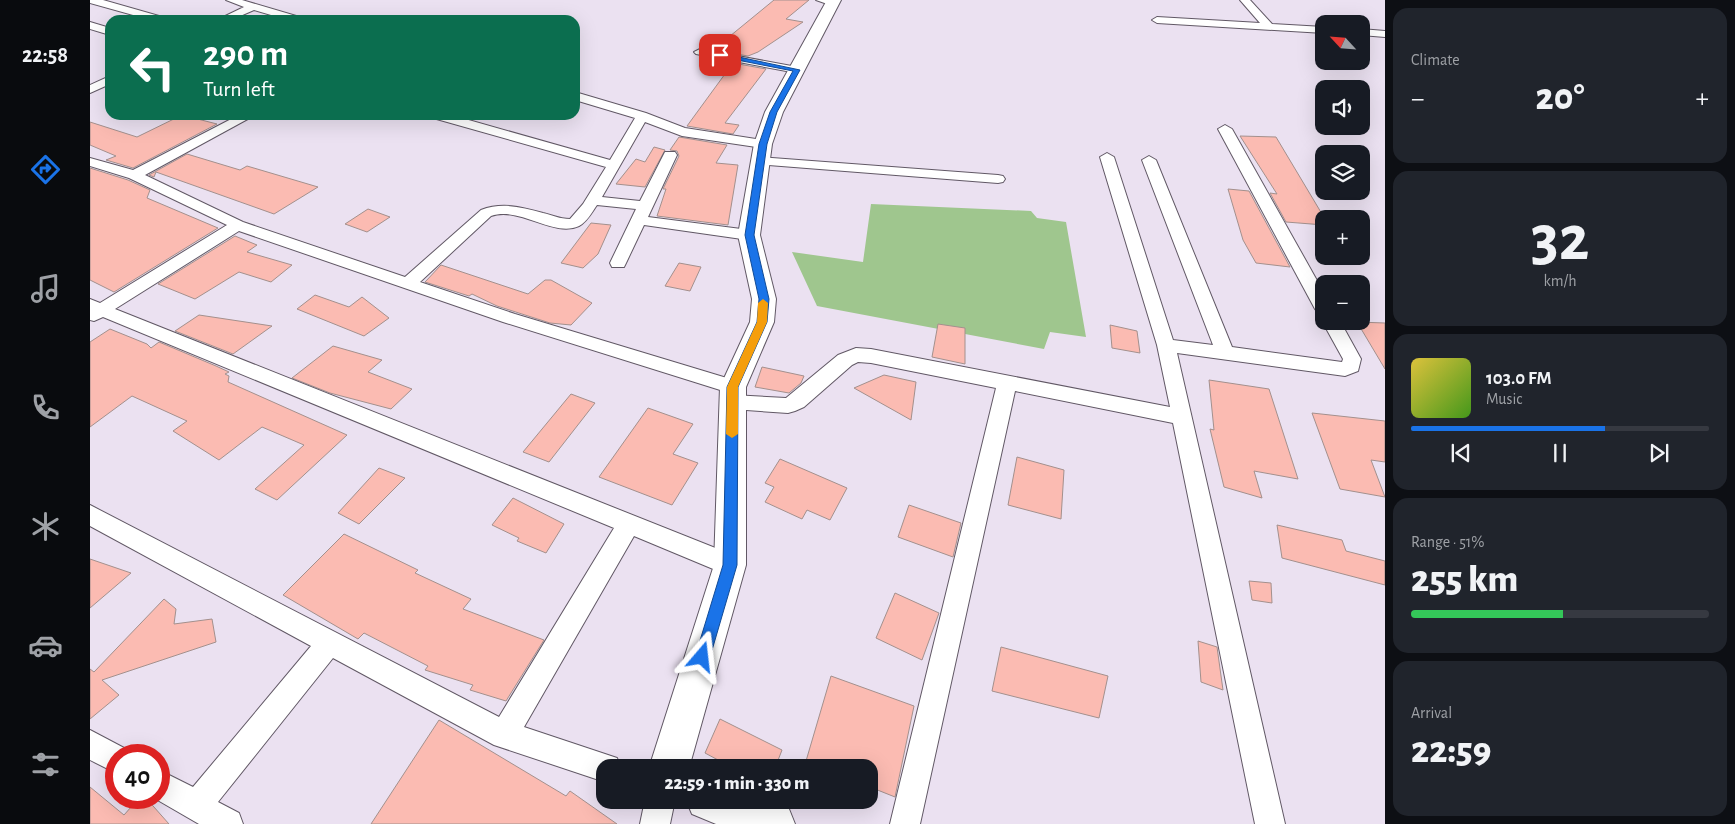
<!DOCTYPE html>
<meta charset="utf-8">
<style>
body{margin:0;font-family:"Alegreya Sans",sans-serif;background:#20242c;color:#f1f3f6;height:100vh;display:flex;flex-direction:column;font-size:19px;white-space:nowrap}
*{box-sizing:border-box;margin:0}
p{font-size:16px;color:#9ea1a6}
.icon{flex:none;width:28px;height:28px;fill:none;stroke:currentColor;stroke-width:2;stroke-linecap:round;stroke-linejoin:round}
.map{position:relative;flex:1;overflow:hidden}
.sheet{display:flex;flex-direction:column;gap:8px;padding:8px;background:#0d0f14;width:350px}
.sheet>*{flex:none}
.guide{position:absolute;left:15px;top:15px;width:475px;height:105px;border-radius:15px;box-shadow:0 5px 20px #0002;background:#0b6e4f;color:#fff;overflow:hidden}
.needle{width:32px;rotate:296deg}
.fabs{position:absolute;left:1225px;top:15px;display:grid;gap:10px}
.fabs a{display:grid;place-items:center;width:55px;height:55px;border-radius:10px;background:#171b24;box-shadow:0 5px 20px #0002;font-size:25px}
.speed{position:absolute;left:15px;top:744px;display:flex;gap:10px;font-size:25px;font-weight:700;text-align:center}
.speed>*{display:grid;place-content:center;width:65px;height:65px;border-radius:50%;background:#171b24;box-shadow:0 5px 20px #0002;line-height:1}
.speed .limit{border:8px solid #d22;background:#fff;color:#111}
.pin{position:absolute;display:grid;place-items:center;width:42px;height:42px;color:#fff;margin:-21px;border-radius:10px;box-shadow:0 2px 8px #0006}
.me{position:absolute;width:55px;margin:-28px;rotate:17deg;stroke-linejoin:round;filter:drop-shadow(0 0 4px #0008)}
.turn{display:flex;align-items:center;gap:18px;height:105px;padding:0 15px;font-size:22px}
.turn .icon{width:65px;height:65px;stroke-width:2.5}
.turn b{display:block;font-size:35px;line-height:42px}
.big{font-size:38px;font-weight:800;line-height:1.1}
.sheet .widget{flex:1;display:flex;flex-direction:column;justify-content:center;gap:8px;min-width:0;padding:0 18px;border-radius:15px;background:#20242c}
.sheet .dial{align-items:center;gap:0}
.dial b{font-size:65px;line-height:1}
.song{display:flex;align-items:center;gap:15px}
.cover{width:60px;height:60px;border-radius:8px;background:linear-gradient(135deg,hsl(50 70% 55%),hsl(100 70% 35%))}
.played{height:5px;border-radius:2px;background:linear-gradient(90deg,#1a73e8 65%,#363941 65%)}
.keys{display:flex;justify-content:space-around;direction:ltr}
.heat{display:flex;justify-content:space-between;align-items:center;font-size:28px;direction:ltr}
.charge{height:8px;border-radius:4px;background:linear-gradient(90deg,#34c759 51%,#363941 0)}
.trip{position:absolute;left:506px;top:759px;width:282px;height:50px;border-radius:15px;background:#171b24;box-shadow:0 5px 20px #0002;font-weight:800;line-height:50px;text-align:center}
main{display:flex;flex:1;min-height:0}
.tabs{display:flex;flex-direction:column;width:90px;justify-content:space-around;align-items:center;background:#090b0e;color:#9ea1a6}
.tabs .icon{width:35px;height:35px}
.tabs .selected{color:#1a73e8}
.tabs b{font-size:22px;color:#f1f3f6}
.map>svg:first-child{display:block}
.green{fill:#9fc68e}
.building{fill:#fbbbb2;stroke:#a3908d}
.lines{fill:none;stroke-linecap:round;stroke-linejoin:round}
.street-casing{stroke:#615865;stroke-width:2}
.secondary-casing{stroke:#615865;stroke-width:2}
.street{fill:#fff;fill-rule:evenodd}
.secondary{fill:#fff;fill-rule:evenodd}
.route{fill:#1a73e8;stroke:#114b97}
.slow{fill:#f59e0b}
</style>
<main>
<nav class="tabs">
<b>22:58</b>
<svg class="icon selected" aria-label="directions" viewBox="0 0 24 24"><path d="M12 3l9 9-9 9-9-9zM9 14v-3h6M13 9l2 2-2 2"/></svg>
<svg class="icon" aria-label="music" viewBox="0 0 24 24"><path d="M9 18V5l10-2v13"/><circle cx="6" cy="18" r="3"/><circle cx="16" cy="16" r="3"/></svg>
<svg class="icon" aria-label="phone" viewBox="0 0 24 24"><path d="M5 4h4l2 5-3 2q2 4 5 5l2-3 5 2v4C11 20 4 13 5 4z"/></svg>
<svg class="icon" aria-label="climate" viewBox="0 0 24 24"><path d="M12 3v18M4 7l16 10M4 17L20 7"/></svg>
<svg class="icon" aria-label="car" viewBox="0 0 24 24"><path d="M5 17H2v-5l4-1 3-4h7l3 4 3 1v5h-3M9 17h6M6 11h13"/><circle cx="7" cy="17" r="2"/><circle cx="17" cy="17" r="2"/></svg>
<svg class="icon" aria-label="filters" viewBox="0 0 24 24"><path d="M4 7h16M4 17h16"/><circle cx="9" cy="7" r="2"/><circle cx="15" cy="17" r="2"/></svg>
</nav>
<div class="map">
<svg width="1295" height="824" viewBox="0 0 1295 824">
<rect width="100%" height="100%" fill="#ebe1f1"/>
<polygon class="green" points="781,204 941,211 947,218 976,222 996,337 960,332 954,349 727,306 702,252 773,262"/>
<g class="building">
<polygon points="684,0 719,0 696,19 713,22 668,52 658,56 623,50"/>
<polygon points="643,63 676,69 635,123 649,125 643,134 597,126"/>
<polygon points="92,115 127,124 43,168 16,160 26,156 0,145 0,122 47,137"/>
<polygon points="1150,136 1186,137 1235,219 1234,219 1234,225 1196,222 1180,193 1187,194"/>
<polygon points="589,137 637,145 626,163 648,165 638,225 567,216 576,189 573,189 589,156 587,151 580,150"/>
<polygon points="564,147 575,150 555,187 526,184 546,159 555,162"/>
<polygon points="97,154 150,170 157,166 228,187 184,214 66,172 64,177 59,175"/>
<polygon points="0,168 38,180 60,190 57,198 128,228 24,292 0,280"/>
<polygon points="1138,189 1159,191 1200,267 1166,263 1153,240"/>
<polygon points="278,209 300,217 277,232 255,224"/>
<polygon points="501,223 521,225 508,254 493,268 471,263"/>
<polygon points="145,236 167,245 157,252 202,265 181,282 149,272 105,299 68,284"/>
<polygon points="589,263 611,267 600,291 575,286"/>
<polygon points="351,265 438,294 455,280 461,280 502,303 481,325 460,323 407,306 382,294 379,296 335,282"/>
<polygon points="225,295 259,307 272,297 299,318 274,336 207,309"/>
<polygon points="109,315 182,326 143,354 85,331"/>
<polygon points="1267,322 1295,323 1295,369"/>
<polygon points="848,324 875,328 875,364 842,357"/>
<polygon points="1020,325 1047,331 1050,353 1022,348"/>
<polygon points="20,329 57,344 61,348 69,342 126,366 139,372 135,374 139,376 138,382 257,435 187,500 165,489 214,445 172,427 129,460 83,431 97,421 42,396 0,427 0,342"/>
<polygon points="243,346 292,360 278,372 322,389 301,409 240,393 202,378"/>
<polygon points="672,367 714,376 711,383 699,393 665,387"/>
<polygon points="794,375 826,382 821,420 764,388"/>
<polygon points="1119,380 1179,389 1208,479 1164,471 1172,498 1134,487 1120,429 1124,430"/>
<polygon points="481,394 505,403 459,462 433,452"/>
<polygon points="558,408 603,424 583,454 608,463 582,505 509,477"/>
<polygon points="1222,413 1295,421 1295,462 1281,460 1295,497 1250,489"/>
<polygon points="927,457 974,470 971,519 918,505"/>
<polygon points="690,459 757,488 740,520 717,510 712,519 675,502 684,487 675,483"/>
<polygon points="289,468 315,478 269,524 248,513"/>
<polygon points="423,498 474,524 456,553 427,541 429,538 402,525"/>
<polygon points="819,505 871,523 863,557 808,537"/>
<polygon points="1187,525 1252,540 1256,551 1295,561 1295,585 1192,558"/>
<polygon points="254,534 328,570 325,573 381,599 373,609 454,640 416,701 380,690 383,685 335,670 338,666 274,633 268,639 193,595"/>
<polygon points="0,559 41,573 0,608"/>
<polygon points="1159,581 1181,583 1182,603 1162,600"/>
<polygon points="805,593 849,613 832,660 786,638"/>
<polygon points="74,599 86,609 84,624 122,619 126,642 12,680 29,695 0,719 0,669 4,672"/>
<polygon points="1108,641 1127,647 1133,690 1111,682"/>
<polygon points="911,647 1018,676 1009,718 902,691"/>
<polygon points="741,676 824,706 805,797 780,787 780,768 732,768 716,761"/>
<polygon points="630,719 692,750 685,768 643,768 615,753"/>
<polygon points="349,720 476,796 480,791 527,824 281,824"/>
<polygon points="0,787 34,815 49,798 56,798 79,824 0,824"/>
</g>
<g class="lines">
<g class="street-casing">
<g id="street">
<polygon points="0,0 13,0 76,18 77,20 61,20 0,3"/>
<polygon points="136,0 152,0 213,18 214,20 198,20 164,10 141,20 127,20 154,7"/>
<polygon points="726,0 743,0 748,3 743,6"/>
<polygon points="1150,0 1160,0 1182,24 1234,27 1234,33 1067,23 1062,20 1067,17 1170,23"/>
<polygon points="0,22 20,28 20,35 0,29"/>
<polygon points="1271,29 1295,31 1295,37 1271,35"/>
<polygon points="610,49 707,67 713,70 707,73 606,54 604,52"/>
<polygon points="20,76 20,84 0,93 0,85"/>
<path d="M485,92L556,113L595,128L678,141L680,144L678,147L673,148L592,136L555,122L512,197L550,201L575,152H585L587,155L558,217L659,230L665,232L667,235L665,238L659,240L554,225L536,263L534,267H522L520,263L546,209L507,205C502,212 497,222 489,226C464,238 430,206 401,216L330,282L425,314L650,382L653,387L650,392L643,394L413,322L149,231L25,309L648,557L652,565L648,573L640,576L544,536L434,727L527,758L531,768H515V782L404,745L243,658L128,802L149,813L153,824H109L64,798H69V770L103,787L221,646L0,526V505L409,717L524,528L13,317L4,321L0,320V299L10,303L137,225L39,178L0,166V158L43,170L149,115H165L55,175L153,222L315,277L391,210C412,202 431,207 453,213C462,215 470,219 480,219L493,204L516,167L343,118L341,115H361L520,160L545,118L485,100Z"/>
<polygon points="1135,125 1142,129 1234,293 1234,315 1228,313 1225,309 1128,129"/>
<polygon points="1017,153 1024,157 1083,340 1123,345 1052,160 1059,156 1066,160 1142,347 1252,362 1253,359 1232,321 1234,318 1234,321 1250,321 1271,359 1268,371 1255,376 1087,353 1195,824 1165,824 1083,423 925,391 830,824 800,824 906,388 781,363 768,362 762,365 714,407 705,411 698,413 642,409 635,407 632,402 635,397 642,395 696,398 748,355 766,348 781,349 1080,407 1067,345 1010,157"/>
<polygon points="670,157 908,175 913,176 915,179 913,182 908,183 665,164 663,161"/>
<polygon points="0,730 36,749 39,755 26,755 26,773 0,760"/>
<polygon points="555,800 585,800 580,824 550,824"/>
</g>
</g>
<g class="secondary-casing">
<g id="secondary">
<polygon points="737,0 751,0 693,112 682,144 670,235 686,299 684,322 656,387 656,565 599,768 559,768 624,565 630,387 660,322 662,299 648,235 664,144 675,112"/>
<polygon points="596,800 675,800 699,809 705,824 626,824 602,814"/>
</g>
</g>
<use href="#street" class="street"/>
<use href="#secondary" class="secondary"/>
</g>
<polygon class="route" points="630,53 710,70 687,112 677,144 664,235 679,299 677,322 648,387 647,565 620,657 618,662 612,665 607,662 605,657 633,565 637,387 667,322 669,299 655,235 669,144 680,112 703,71 627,56 627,54"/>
<polygon class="slow" points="673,299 678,303 677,322 648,387 648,434 642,438 636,434 637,387 667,322 668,303"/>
</svg>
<div class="fabs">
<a><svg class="needle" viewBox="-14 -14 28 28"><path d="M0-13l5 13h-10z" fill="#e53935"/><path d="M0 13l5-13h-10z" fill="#9ea1a6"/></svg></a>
<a><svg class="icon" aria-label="sound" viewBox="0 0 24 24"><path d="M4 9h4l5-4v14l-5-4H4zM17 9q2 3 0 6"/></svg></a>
<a><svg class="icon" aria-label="layers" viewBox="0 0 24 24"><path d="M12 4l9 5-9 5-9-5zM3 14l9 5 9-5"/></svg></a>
<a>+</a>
<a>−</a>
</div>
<div class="speed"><div class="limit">40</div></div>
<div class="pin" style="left:630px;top:55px;background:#d93025"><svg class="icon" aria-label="arrive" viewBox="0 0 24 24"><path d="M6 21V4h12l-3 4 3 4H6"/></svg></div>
<svg class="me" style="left:612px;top:657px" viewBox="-20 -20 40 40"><path d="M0-17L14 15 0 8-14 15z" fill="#1a73e8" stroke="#fff" stroke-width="4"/></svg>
<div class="trip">22:59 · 1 min · 330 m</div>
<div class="guide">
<div class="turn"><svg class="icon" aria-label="left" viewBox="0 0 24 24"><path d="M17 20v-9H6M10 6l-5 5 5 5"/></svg><div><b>290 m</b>Turn left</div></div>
</div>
</div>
<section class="sheet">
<div class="widget"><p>Climate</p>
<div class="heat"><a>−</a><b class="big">20°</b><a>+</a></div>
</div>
<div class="widget dial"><b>32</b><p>km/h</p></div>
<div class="widget">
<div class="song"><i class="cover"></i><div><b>103.0 FM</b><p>Music</p></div></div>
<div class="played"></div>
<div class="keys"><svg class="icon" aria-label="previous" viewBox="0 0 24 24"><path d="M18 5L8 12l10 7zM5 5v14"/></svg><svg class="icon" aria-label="pause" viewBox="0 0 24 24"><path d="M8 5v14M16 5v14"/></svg><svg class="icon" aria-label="next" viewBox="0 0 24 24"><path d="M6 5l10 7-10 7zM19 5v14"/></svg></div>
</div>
<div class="widget"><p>Range · 51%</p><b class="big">255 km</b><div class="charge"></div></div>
<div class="widget"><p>Arrival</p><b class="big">22:59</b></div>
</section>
</main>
